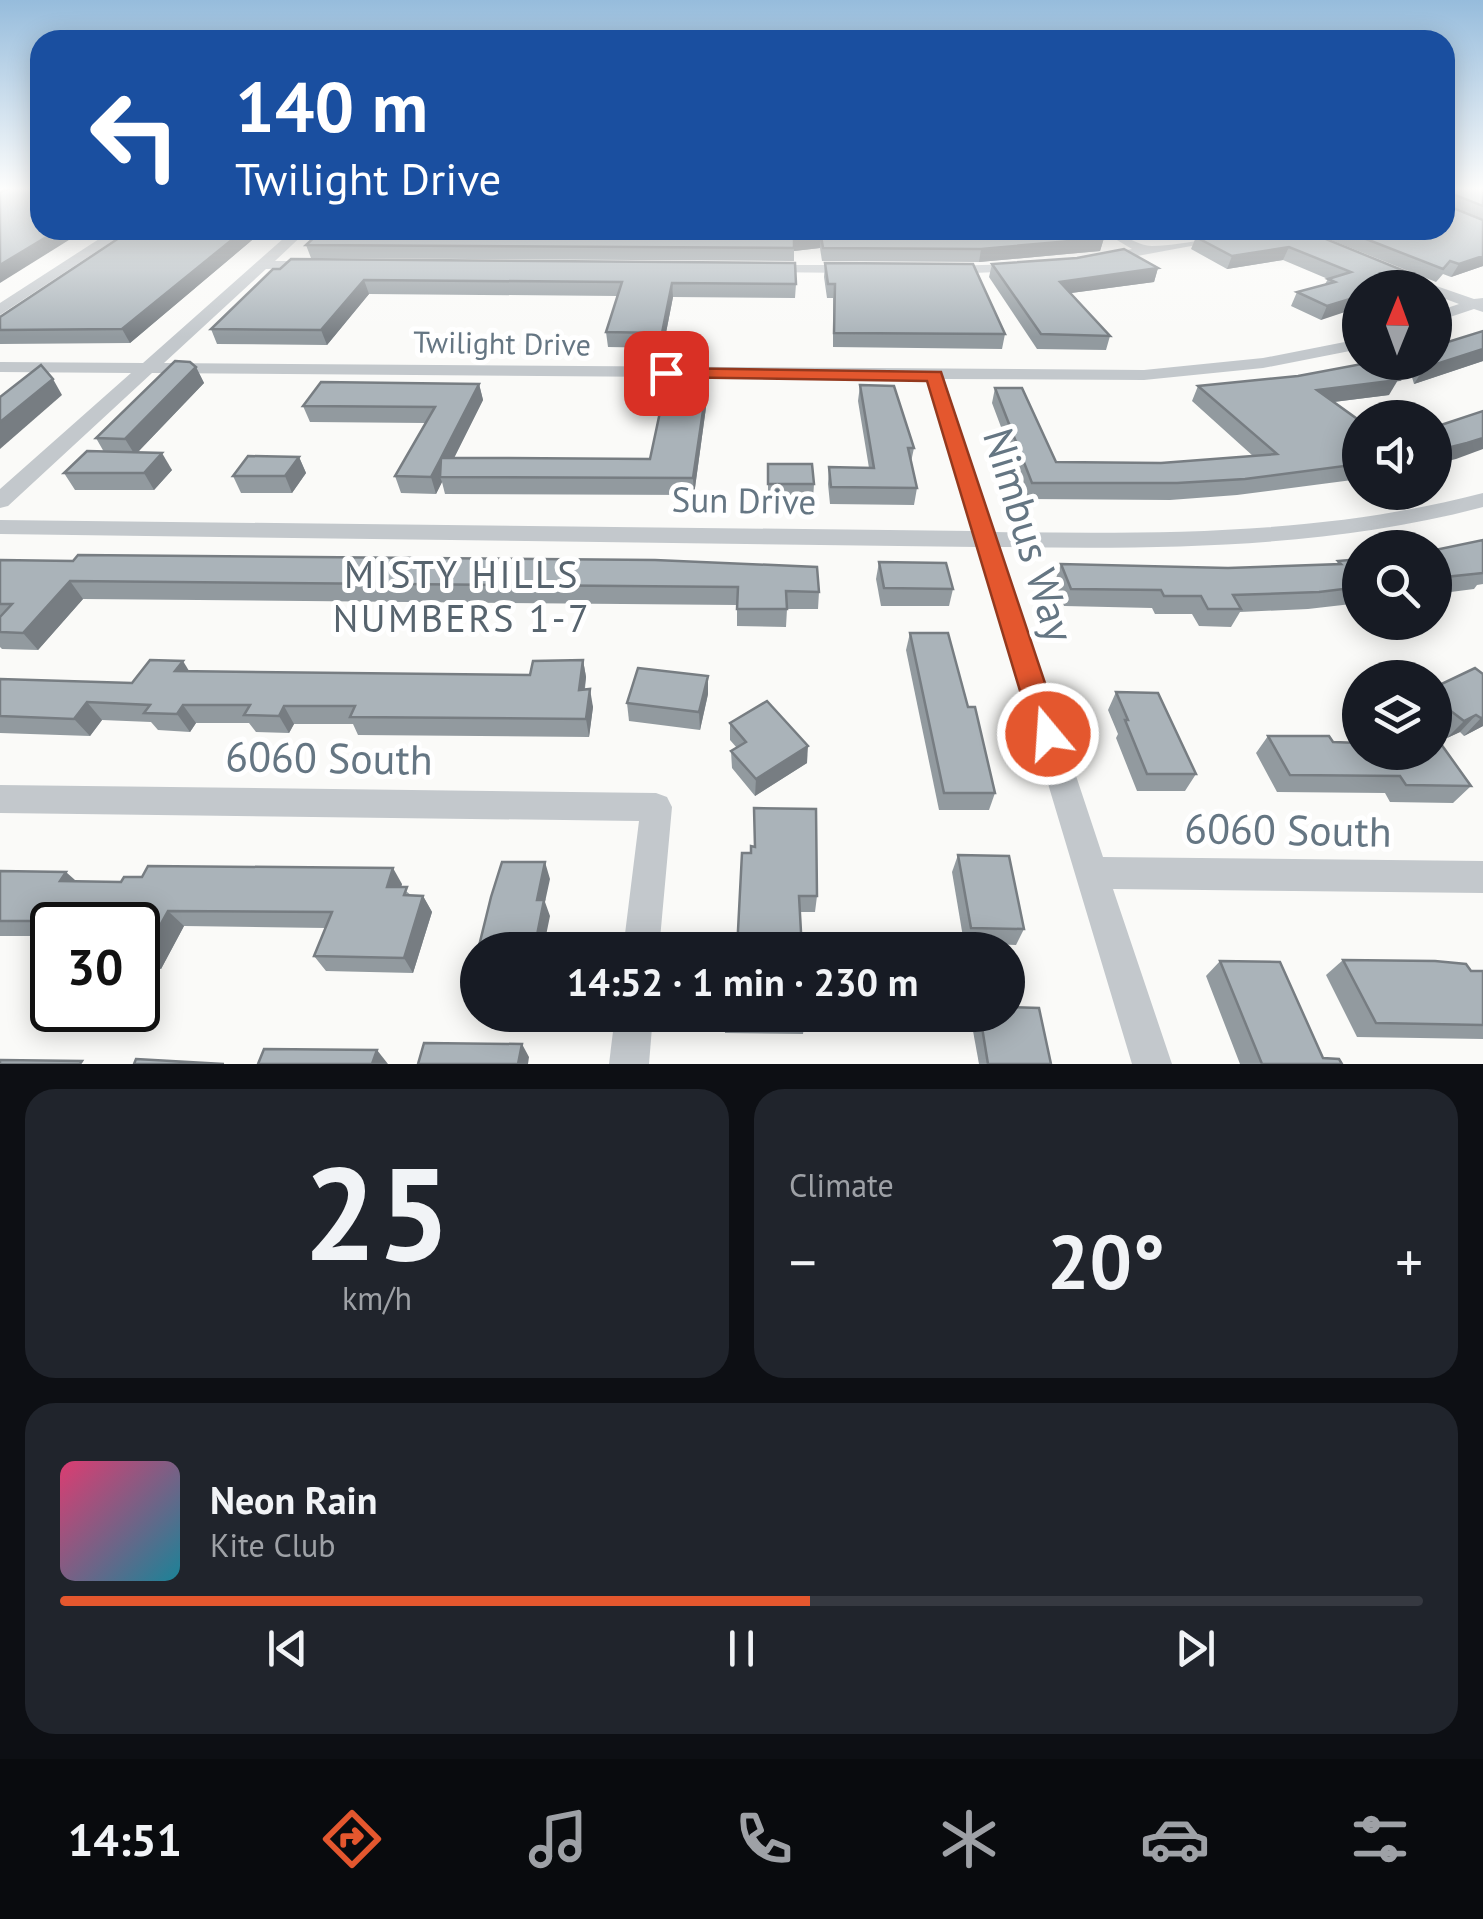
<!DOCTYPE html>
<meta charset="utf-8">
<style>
body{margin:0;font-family:"PT Sans",sans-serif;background:#20242c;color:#f1f3f6;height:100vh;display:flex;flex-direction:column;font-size:38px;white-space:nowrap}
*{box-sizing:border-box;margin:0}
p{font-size:32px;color:#9ea1a6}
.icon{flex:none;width:55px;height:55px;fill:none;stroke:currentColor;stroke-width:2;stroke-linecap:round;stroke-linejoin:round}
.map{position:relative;height:1064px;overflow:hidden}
.details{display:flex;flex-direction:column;gap:25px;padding:25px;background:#0d0f14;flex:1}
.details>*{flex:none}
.top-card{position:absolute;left:30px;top:30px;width:1425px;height:210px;border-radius:30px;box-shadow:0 5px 25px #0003;background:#1a4fa0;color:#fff;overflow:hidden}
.needle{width:65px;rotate:1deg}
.tools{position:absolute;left:1342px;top:270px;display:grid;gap:20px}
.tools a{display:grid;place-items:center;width:110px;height:110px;border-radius:50%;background:#171b24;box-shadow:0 5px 25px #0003;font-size:50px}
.speed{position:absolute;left:30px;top:902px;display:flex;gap:20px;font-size:50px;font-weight:700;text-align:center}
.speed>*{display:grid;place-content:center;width:130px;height:130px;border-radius:50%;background:#171b24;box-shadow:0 5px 25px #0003;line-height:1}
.speed .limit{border:5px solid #111;border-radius:15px;background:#fff;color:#111}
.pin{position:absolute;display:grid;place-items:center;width:85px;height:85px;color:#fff;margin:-42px;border-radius:20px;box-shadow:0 5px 15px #0006}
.me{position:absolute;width:110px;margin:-55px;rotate:342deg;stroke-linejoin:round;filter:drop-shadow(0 0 8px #0008)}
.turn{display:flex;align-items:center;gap:35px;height:210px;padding:0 40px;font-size:45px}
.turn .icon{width:130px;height:130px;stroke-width:2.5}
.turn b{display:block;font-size:70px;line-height:85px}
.big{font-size:75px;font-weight:700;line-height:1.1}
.details .widget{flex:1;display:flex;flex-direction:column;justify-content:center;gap:15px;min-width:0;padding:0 35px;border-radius:30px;background:#20242c}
.details .dial{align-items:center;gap:0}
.dial b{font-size:130px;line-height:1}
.song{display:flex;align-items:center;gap:30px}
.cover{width:120px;height:120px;border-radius:15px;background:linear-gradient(135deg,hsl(340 70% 55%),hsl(190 70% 35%))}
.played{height:10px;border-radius:5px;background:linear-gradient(90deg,#e4572e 55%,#363941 55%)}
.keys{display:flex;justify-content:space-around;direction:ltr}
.heat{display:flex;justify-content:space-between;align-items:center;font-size:55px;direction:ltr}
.details .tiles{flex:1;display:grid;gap:25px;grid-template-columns:1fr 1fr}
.widget:last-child{grid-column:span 2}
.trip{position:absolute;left:460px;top:932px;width:565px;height:100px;border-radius:50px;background:#171b24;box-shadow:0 5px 25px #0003;font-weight:700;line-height:100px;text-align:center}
.menu{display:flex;height:160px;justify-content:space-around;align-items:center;background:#090b0e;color:#9ea1a6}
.menu .icon{width:70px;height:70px}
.menu .selected{color:#e4572e}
.menu b{font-size:45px;color:#f1f3f6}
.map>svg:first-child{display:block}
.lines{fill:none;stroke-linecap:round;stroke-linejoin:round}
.street{fill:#c3c8cc;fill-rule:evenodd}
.wall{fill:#929a9f}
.shaded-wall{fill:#777d82}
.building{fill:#aab3b9;stroke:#777d82;stroke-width:2.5}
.route{fill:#e4572e;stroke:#94391e;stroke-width:2.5}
.labels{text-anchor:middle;stroke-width:10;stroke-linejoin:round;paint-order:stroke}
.far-street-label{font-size:30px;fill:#657683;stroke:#fff}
.street-label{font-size:35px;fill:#657683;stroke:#fff}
.neighbourhood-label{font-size:38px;letter-spacing:2.5px;fill:#57646e;stroke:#fff}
.near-street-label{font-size:42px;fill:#657683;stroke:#fff}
</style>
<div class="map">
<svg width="1483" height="1064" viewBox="0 0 1483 1064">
<rect width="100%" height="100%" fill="#fafaf8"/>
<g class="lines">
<g class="street">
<polygon points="113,230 129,230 0,315 0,303"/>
<path d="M293,230H308L275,261H314L319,262V268L266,269L164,363L1144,370L1263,358L1360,339V349L1263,368L1144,380L944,379L995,532C1159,534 1323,535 1483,493V507C1324,549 1163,549 1000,547L1103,857L1483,861V893L1113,889L1172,1064H1132L977,547L0,534V520L972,531L926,379L152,373L8,506L0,508V489L131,373L0,372V362L143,363Z"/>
<path d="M1100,230C1122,230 1135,246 1152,246C1190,246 1233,230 1277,230L1105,262L1100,261V255L1132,249Z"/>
<polygon points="1019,264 1024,265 1024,271 946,274 939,270 946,266"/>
<polygon points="766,265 854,265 861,269 854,273 761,272 759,269"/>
<polygon points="1390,270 1474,299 1483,298 1483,312 1474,309 1435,322 1435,312 1459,304 1435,295 1435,288 1414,288 1385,277 1385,271"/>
<polygon points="0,785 656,793 667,797 672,807 659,950 623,950 639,821 0,813"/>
<polygon points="615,1015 653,1015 649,1064 609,1064"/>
</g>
</g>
<g class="wall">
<polygon points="1445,188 1483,188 1483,266 1451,277 1443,274 1436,282 1306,230 1445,230"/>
<polygon points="131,230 264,230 130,343 0,344 0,317"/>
<polygon points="322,230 1106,230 1104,237 1102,237 1104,238 1100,251 979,262 822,261 820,248 794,251 794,261 311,258 306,245"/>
<polygon points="1155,230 1304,230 1419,277 1413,288 1360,288 1321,320 1291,306 1297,292 1325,284 1328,279 1283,260 1227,269 1191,249 1196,237 1174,240"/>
<polygon points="825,263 1005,334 1002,349 833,347 833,298 827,298 824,277"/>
<polygon points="992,264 1158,268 1154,282 1071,293 1110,336 1106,350 1037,349 989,277"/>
<polygon points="273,269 796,284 795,298 673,297 663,348 608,347 606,332 617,296 369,294 327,345 217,344 211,329"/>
<polygon points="1483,331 1483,361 1414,384 1409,367 1411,362 1435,362"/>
<polygon points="196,367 204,383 137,453 172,470 154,490 75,490 64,473 104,452 96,438"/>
<polygon points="479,384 483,400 454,458 650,459 707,384 707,400 694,495 445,494 442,482 436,494 401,493 395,476 426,423 310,422 303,406"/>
<polygon points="860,385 914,448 911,462 917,488 914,505 830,504 828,484 829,467 869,468 858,401"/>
<polygon points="1198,386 1389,395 1334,402 1360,421 1360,479 1237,495 1170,500 1028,499 992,403 995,388 1056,462 1161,463 1253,456 1192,401"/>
<polygon points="299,457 306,473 292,493 241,493 233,476"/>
<polygon points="768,464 814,484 813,501 768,501"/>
<polygon points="1483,540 1483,584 1477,585 1474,589 1435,594 1435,550"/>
<polygon points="78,555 819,592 818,609 787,609 786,627 737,626 737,605 83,599 38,650 2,649 0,647 0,560 73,561"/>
<polygon points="1360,559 1360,603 1308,609 1240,612 1231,627 1199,626 1192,614 1155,614 1152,608 1064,606 1055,581 1061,564 1228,568 1337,564 1338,561"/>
<polygon points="879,562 953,589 949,606 881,606 876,579"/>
<polygon points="910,633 968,707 995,793 989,810 939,810 906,650"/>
<polygon points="583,660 586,677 585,689 593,707 589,737 358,735 353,724 294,724 289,733 256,732 249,723 196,723 190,732 158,730 151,722 102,720 90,736 0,733 0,679 132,683 189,672 530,675"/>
<polygon points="1483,674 1483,726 1464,736 1460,732 1447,738 1435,728 1435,687"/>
<polygon points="1116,692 1196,774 1185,791 1137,791 1116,738 1118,734 1108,710"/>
<polygon points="708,694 700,730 629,721 627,703"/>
<polygon points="730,723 807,763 755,796 732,768 731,751 737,748 730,740"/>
<polygon points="1268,736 1333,742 1471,786 1453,803 1390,802 1385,793 1277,792 1256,753"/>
<polygon points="742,853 817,896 815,912 800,912"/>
<polygon points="958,855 1024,929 1016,945 964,943 952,872"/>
<polygon points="0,871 77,882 402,884 401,887 412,896 423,896 432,912 413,973 326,971 314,956 326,928 184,926 161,969 138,969 138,925 52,925 52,936 0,936"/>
<polygon points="478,950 478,997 470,982"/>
<polygon points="1343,960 1483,971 1483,1039 1357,1037 1326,975"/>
<polygon points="1220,961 1323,1058 1342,1064 1240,1064 1206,976"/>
<polygon points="724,1015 805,1020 803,1034 725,1033"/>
<polygon points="974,1015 1008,1015 1051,1064 979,1064 971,1020"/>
</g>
<g class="shaded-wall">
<polygon points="58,230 85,230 0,283 0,265"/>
<polygon points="244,230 264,230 130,343 122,329"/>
<polygon points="1084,230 1106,230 1104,237 1081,240"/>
<polygon points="1128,230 1152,230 1127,233"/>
<polygon points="1178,230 1236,230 1174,240"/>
<polygon points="821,236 820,248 794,251 794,238"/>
<polygon points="1104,238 1100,251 979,262 981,249"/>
<polygon points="1289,247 1283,260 1227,269 1232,256"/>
<polygon points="1483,256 1483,266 1451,277 1459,264"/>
<polygon points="1158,268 1154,282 1056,295 1060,282"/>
<polygon points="1419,277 1413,288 1386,288"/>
<polygon points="364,280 369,294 327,345 321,330"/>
<polygon points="672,283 673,297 663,348 662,333"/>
<polygon points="1360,296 1360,307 1321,320 1327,306"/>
<polygon points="1483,349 1483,361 1414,384 1424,368"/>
<polygon points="196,367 204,383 135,455 125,439"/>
<polygon points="53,379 62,395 0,449 0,422"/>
<polygon points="1398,380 1389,395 1309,405 1317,390"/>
<polygon points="479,384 483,400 446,474 441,458"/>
<polygon points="707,384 707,400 694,495 693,478"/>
<polygon points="1483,438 1483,449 1456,459 1435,464 1435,451"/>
<polygon points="162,453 172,470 154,490 144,473"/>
<polygon points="299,457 306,473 292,493 285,476"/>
<polygon points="441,458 440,477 442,482 436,494 431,477"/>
<polygon points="70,581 83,599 38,650 23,633"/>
<polygon points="583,660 586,677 582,707 579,690"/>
<polygon points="183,661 194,679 175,671"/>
<polygon points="708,676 708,694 700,730 699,712"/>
<polygon points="590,689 593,707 589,737 586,719"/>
<polygon points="87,702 102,720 90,736 74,719"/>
<polygon points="183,705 196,723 190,732 177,714"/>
<polygon points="284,706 294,724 289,733 279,716"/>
<polygon points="1476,715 1460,732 1447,738 1464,721"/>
<polygon points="1483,717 1483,726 1464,736 1481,718"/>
<polygon points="808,746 807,763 755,796 756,779"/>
<polygon points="545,862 550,879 545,902 550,916 543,950 534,950 537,900"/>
<polygon points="393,868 402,884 396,903 387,887"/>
<polygon points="66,872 84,888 60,881"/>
<polygon points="423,896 432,912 413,973 404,958"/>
<polygon points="168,911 184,926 161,969 144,954"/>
<polygon points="522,1044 529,1057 528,1064 518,1064"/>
<polygon points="377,1050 388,1064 372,1064"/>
</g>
<g class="building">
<polygon points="9,188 40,188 40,230 58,230 0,265 0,192"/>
<polygon points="1445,188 1483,188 1483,206 1453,194 1449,195 1448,206 1483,220 1483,256 1459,264 1450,261 1443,269 1343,230 1445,230"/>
<polygon points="131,230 244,230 122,329 0,330 0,317"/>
<polygon points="322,230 1090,230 1104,238 981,249 823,248 821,236 794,238 794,248 306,245"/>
<polygon points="1234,230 1304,230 1419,277 1386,288 1360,288 1360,296 1327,306 1297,292 1335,282 1328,279 1351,272 1289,247 1232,256 1196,237"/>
<polygon points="1124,249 1158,268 1060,282 1110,336 1041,334 992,264 1077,258"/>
<polygon points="291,259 795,263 796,284 672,283 662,333 606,332 622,282 364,280 321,330 211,329 273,269 280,269"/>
<polygon points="825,263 973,264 1005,334 834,333 835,284 828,284"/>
<polygon points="1483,331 1483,349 1424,368 1422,362 1435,362 1435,346"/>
<polygon points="175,361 190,362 196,367 125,439 96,438"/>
<polygon points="1367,363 1398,380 1317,390 1360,421 1360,464 1245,479 1177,483 1032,483 995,388 1022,388 1056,462 1161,463 1277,454 1198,386 1298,376"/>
<polygon points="41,365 53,379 0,422 0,397"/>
<polygon points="321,382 479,384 441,458 500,458 650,459 666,384 707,384 693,478 440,477 441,458 431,477 395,476 435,407 303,406"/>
<polygon points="860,385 894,386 914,448 908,448 917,488 831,487 829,467 874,468"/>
<polygon points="1483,411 1483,438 1467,443 1435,451 1435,427"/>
<polygon points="87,451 162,453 144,473 64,473"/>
<polygon points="248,456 299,457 285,476 233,476"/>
<polygon points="768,464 812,464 814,484 768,484"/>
<polygon points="1483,540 1483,573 1435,578 1435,550"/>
<polygon points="78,555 655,560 817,567 819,592 786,591 787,609 737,609 738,587 70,581 23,633 0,632 0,617 12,604 0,604 0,560 73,561"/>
<polygon points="1360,559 1360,587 1319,592 1233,595 1241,609 1208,609 1201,596 1164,596 1161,590 1071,589 1061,564 1228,568 1341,564 1338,561"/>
<polygon points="879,562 946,563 953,589 884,588"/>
<polygon points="910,633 948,633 968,707 975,707 995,793 944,793"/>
<polygon points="150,660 183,661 175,671 530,675 533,661 583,660 579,690 590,689 586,719 350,717 355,706 284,706 279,716 244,715 250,705 183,705 177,714 144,713 150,705 87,702 74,719 0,716 0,679 132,683"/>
<polygon points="638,668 708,676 699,712 627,703"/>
<polygon points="1475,668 1483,674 1483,717 1481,718 1476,715 1464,721 1435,699 1435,687"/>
<polygon points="1116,692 1158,693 1196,774 1147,774 1125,720 1128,720"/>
<polygon points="767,701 808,746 756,779 731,751 746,742 730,723"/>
<polygon points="1268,736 1329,736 1333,742 1360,743 1360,752 1435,752 1435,744 1441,744 1471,786 1406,785 1400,776 1290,775"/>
<polygon points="754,808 816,809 817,896 799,896 802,950 737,950 742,853 751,853 751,846 755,847"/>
<polygon points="958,855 1009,856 1024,929 971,928"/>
<polygon points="502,862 545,862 537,900 544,900 534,950 478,950 491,897"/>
<polygon points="148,866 393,868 387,887 407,887 404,895 423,896 404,958 314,956 332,912 168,911 144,954 138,954 138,925 71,925 73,921 0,921 0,871 66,872 60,881 121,882 124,877 142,877"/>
<polygon points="478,950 478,982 470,982"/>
<polygon points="1343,960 1435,961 1466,964 1471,971 1483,971 1483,1025 1376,1023"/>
<polygon points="1220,961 1280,962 1323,1058 1339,1059 1342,1064 1262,1064"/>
<polygon points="1008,1007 1039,1008 1051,1064 988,1064 980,1015 1008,1015"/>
<polygon points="724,1015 805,1015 805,1020 724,1019"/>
<polygon points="424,1043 522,1044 518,1064 418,1064"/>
<polygon points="264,1049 377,1050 372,1064 258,1064"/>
<polygon points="136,1059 224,1064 134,1064"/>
<polygon points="0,1060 82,1061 80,1064 0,1064"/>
</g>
<linearGradient id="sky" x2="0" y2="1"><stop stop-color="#96bcdc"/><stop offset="0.56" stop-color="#fdfdfc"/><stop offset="1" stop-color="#fdfdfc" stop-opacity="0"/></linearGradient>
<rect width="1483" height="337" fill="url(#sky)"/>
<polygon class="route" points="666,368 941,372 1062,734 1058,743 1048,746 1037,743 1033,734 927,381 660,377 660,369"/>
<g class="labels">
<g class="far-street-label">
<text transform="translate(502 344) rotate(1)" y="10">Twilight Drive</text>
</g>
<g class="street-label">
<text transform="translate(744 501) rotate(1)" y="12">Sun Drive</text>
</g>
<g class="neighbourhood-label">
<text x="462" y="588">MISTY HILLS<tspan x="462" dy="44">NUMBERS 1-7</tspan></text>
</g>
<g class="near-street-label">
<text transform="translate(1029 535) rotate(73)" y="15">Nimbus Way</text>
<text transform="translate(329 758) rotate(1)" y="15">6060 South</text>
<text transform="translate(1288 830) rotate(1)" y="15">6060 South</text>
</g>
</g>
</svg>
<div class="tools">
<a><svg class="needle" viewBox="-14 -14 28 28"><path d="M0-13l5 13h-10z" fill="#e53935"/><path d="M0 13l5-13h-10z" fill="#9ea1a6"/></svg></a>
<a><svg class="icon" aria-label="sound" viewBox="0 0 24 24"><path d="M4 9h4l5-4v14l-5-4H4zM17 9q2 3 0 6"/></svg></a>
<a><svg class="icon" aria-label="search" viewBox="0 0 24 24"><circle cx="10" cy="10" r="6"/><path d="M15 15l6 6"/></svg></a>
<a><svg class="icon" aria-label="layers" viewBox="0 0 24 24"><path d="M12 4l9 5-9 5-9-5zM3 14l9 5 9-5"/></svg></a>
</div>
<div class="speed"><div class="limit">30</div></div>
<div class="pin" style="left:666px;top:373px;background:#d93025"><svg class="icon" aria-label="arrive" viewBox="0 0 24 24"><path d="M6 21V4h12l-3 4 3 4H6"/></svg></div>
<svg class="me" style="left:1048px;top:734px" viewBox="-20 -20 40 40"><circle r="17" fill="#e4572e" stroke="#fff" stroke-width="3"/><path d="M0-11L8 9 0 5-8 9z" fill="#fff"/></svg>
<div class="trip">14:52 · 1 min · 230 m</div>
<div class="top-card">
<div class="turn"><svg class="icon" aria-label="left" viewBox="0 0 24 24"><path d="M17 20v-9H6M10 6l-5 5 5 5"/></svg><div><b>140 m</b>Twilight Drive</div></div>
</div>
</div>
<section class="details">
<div class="tiles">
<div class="widget dial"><b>25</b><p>km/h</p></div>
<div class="widget"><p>Climate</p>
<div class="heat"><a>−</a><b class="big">20°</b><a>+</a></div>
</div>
<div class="widget">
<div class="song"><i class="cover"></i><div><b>Neon Rain</b><p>Kite Club</p></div></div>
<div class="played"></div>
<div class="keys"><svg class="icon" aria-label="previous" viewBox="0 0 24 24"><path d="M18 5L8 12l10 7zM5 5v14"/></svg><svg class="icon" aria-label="pause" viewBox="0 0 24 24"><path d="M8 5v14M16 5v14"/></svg><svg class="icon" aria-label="next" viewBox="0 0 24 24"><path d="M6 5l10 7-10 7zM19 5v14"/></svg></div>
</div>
</div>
</section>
<nav class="menu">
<b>14:51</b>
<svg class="icon selected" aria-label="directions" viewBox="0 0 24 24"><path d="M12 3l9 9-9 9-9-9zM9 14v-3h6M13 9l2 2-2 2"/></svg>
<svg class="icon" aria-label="music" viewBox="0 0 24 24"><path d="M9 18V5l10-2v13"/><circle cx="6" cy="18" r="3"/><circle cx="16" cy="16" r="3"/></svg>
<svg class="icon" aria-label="phone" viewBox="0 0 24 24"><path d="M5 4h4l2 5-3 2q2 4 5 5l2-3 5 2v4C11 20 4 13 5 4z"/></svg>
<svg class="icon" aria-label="climate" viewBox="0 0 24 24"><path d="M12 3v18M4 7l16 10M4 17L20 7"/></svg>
<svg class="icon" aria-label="car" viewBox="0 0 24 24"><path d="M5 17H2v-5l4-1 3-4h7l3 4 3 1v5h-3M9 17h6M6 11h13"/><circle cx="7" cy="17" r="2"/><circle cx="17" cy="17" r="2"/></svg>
<svg class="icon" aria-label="filters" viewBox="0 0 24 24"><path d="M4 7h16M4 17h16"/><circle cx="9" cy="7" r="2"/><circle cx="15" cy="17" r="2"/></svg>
</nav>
